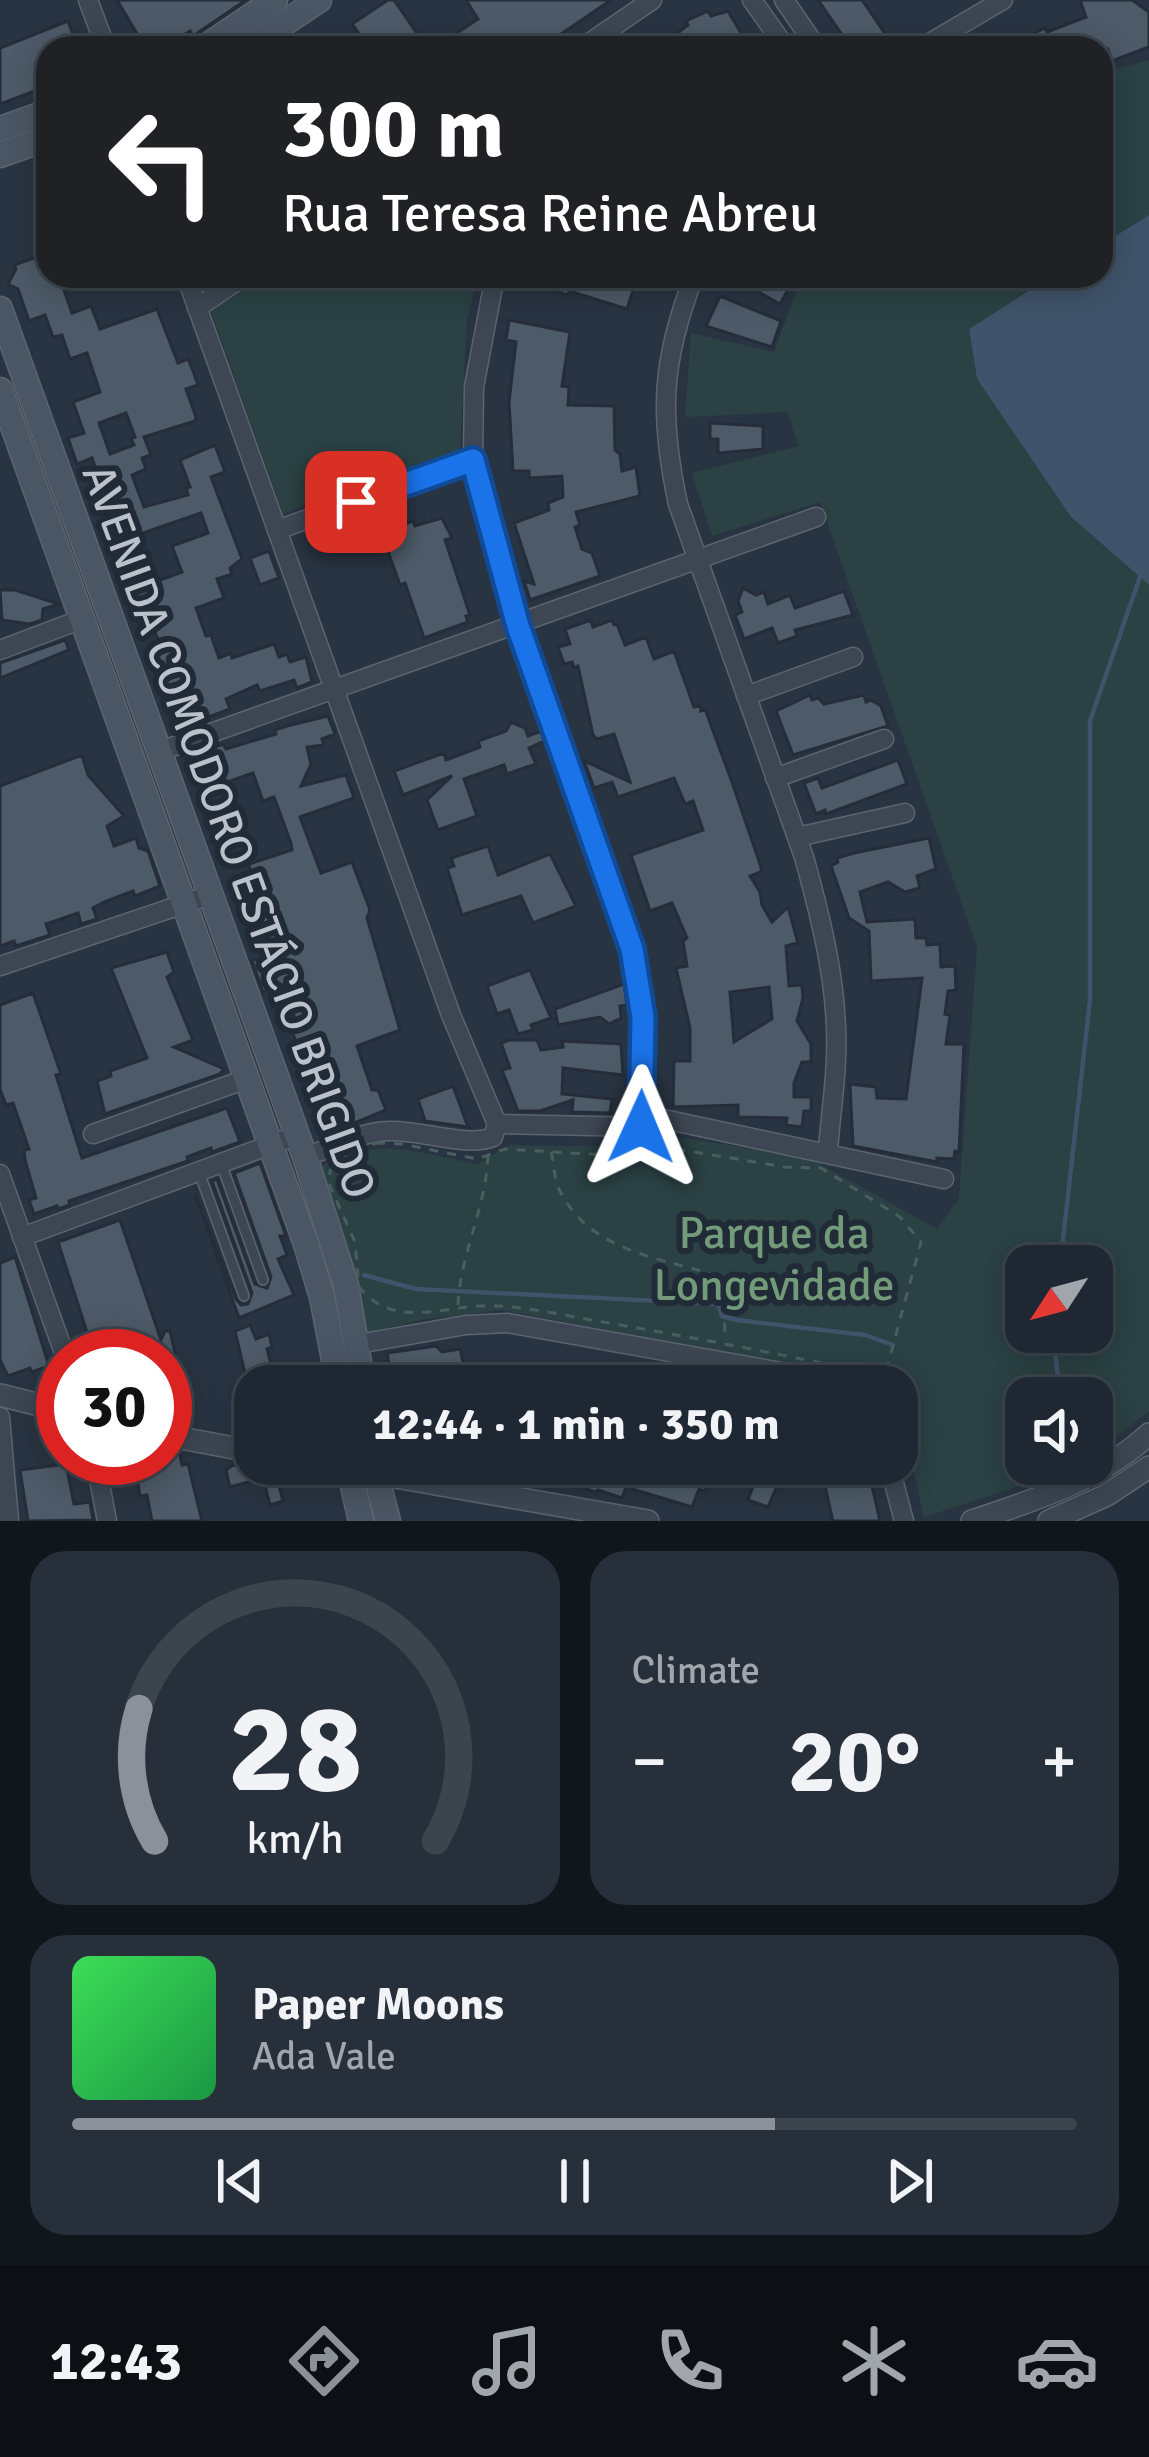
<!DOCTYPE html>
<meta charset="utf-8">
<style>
body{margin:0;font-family:Signika,sans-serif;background:#272f3a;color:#f1f3f6;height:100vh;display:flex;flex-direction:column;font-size:45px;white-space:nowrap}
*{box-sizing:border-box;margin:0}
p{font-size:39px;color:#a1a5ac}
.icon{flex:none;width:66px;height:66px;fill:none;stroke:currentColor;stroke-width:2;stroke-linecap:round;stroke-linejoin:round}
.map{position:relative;height:1521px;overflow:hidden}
.details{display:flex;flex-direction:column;gap:30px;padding:30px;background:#11151c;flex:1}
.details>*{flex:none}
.guide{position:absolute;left:36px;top:36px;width:1077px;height:252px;border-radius:36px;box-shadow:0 6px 30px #0003,0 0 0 3px #3c444d;background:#202124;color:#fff;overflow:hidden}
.needle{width:78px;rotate:234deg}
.buttons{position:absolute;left:1005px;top:1245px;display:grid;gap:24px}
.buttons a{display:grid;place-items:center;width:108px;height:108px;border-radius:24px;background:#1f2732;box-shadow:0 6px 30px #0003,0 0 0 3px #3c444d;font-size:60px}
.speed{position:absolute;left:36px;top:1329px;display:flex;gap:24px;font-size:60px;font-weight:700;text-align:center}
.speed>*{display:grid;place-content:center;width:156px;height:156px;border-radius:50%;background:#1f2732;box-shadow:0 6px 30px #0003,0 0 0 3px #3c444d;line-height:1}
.speed .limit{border:18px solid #d22;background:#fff;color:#111}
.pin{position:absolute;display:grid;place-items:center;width:102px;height:102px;color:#fff;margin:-51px;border-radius:24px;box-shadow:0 6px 18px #0006}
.me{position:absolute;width:132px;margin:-66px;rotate:1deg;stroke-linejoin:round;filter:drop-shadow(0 0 9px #0008)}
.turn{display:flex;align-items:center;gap:42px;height:252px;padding:0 48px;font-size:54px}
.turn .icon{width:156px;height:156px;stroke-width:2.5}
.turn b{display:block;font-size:84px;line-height:102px}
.big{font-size:90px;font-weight:800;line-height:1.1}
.details .tile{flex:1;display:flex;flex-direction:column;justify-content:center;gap:18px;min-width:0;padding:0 42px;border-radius:36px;background:#272f3a}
.details .dial{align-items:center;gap:0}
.dial svg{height:312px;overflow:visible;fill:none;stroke:#3c444d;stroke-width:7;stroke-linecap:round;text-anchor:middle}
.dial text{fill:#f1f3f6;stroke:none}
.song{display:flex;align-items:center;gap:36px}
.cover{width:144px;height:144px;border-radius:18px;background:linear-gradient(135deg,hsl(130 70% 55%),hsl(140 70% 35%))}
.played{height:12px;border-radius:6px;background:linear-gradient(90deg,#8c9099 70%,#3c444d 70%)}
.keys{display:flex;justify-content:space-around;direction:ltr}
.heat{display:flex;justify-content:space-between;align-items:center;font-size:66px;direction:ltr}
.details .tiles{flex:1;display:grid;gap:30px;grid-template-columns:1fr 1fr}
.tile:last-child{grid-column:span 2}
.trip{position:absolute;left:234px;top:1365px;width:684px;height:120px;border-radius:36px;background:#1f2732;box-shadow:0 6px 30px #0003,0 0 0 3px #3c444d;font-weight:800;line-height:120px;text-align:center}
.tab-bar{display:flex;height:192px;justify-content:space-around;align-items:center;background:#0c1014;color:#a1a5ac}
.tab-bar .icon{width:84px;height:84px}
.tab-bar .selected{color:#8c9099}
.tab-bar b{font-size:54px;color:#f1f3f6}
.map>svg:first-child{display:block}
.green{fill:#2b4143;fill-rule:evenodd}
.water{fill:#40536a}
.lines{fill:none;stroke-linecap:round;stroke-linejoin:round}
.stream{stroke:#40536a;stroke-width:4.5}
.building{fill:#4d5a67;stroke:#242d39;stroke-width:3;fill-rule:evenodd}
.service-casing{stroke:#5b646f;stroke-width:12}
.minor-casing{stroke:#5b646f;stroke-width:21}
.tertiary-casing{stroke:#5b646f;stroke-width:24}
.secondary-casing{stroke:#5b646f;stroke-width:27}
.path{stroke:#495e5f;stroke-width:3;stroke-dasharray:9 9;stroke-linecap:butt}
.service{stroke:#3d4652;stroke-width:9}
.minor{stroke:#3d4652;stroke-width:18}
.tertiary{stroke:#3d4652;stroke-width:21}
.secondary{stroke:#4b5664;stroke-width:24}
.route-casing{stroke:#114b97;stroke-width:30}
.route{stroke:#1a73e8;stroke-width:21}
.labels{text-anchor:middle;stroke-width:12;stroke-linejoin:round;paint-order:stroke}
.street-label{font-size:45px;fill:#bac1cb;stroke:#212b37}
.park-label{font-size:45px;fill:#739b7a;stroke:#212b37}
</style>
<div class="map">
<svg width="1149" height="1521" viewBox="0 0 1149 1521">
<rect width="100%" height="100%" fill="#293442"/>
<g class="green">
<polygon points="1149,60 1149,215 1101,245 1101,73"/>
<polygon points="263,276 478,276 467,319 460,449 283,514 211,311"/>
<path d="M802,276H1052L969,329L977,379L1071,517L1149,585V1411L1092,1456V1398H1026V1464H1074L1041,1479L924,1517L893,1381L884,1386H863L709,1349L501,1310L421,1320L363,1334L318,1168C376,1133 418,1154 478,1164L510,1145L635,1147L659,1135L697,1140L809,1158L937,1229L959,1198L977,947L820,502L712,536L692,473L798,446L788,412L685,417L691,333L774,352ZM1026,1266H1092V1332H1026Z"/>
</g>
<polygon class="water" points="1149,215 1149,585 1071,517 977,379 969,329 1052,276 1101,276 1101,245"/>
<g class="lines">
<g class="stream">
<polyline points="1060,1266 1090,1000 1090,721 1141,574"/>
<polyline points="364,1275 416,1289 718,1304 722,1316 737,1320 865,1335 893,1345"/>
<polyline points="1053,1332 1060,1398"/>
<polyline points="1057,1478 1061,1464"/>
</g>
</g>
<g class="building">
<polygon points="117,0 246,0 193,36 190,31 162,48 152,48 147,41 143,44"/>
<polygon points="388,0 394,0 427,48 349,48 363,39 352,24"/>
<polygon points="466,0 611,0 548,43 551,48 434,48 478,19"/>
<polygon points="818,0 862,0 890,41 879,48 831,48 845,39"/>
<polygon points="1080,0 1132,0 1149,12 1149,47 1112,61 1108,49 1101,52 1101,48 1003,48 1045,28 1047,32 1086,17"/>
<polygon points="708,11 711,16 728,11 750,48 672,48 667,41 688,25 686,21"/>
<polygon points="68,21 77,45 48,48 48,86 0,104 0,48"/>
<path d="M45,254L48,276H63L67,285L63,287L72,313L91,306L100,329L157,309L178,363L188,359L193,371L198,385L186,389L196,417L195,421L144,437L151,455L142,458L146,469L132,475L144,507L188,495L186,488L190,487L180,460L215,445L225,472L211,477L242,559L230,568L232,574L217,579L224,598L196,608L206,636L211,635L219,658L231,653L232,658L274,644L279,657L287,654L290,662L306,657L312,682L297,688L294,680L260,691L257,685L226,699L230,709L174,730L160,692L166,690L154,655L163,652L151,622L139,626L117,567L146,556L155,582L182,572L172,546L208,533L201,513L117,542L95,488L102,486L92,458L77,464L68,438L84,433L73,402L100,392L87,353L70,359L62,335L53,337L45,315L29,321L18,289L8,284L16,269L14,265ZM126,413L135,437L131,439L134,445L110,454L99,423Z"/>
<polygon points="515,276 669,276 663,292 636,281 627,309 569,291 568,295 549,289"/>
<polygon points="730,276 796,276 780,304"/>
<polygon points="720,296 781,321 772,347 706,326"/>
<polygon points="509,320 570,332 562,386 569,387 568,405 614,406 615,450 620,454 622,471 636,467 640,496 576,512 580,525 575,527 582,549 592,553 600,576 530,600 524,581 534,584 514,523 549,510 548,503 563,497 562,476 529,478 529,471 513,471 509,402 516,342 506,340"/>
<polygon points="710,423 763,426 763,449 718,453 718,439 710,439"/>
<polygon points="442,518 452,538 445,540 470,615 466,616 468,622 424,638 405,583 400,585 381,532 413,521 415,526"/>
<polygon points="269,551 279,578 260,585 250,558"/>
<polygon points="743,588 756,595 764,592 768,604 790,595 795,608 844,591 853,615 795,630 797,636 778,643 772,628 744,639 735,615 742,612 738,601"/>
<polygon points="0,590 15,590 59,604 43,609 42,620 30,624 2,620"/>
<path d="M591,620L593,627L612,620L614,625L617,624L625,645L646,637L654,659L674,651L694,707L700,705L701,711L705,709L732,782L761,867V872L750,876L760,892L762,905L772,922L788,907L798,943L786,946L789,986L802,985L803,998L797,1021L811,1044V1062H802L794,1083V1097H811V1111H804L802,1127L786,1125L787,1118L738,1117V1105L673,1107L674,1061H690V1028L676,968L687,966L683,941L687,938L672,903L650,911L631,855L703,830L693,801L685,804L674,778L618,797L612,782L594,788L584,761L630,782L614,734L597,739L593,735L578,666L574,668L572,662L564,664L558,647L570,644L565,629ZM769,987L772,1019L734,1042L730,992Z"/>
<polygon points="65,640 69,650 0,678 0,663"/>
<polygon points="810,695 812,700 818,698 824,704 864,695 866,702 871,700 881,706 888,726 793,755 776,711"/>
<polygon points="328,716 335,734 322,739 324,745 307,747 311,764 301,786 346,775 354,798 300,817 321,873 352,862 370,910 367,918 400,1030 357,1046 372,1090 378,1090 386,1110 323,1136 313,1114 327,1109 309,1057 297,1066 291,1049 298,1047 288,1020 295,1018 283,985 263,992 252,961 273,953 246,889 253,887 249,864 292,850 291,843 274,797 263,801 253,773 222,784 209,749 223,744 226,749 276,734 275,730 287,726"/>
<polygon points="511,722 525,728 528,736 541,731 544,741 529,748 536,764 507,774 504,765 464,779 477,816 438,830 427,800 452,776 403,795 394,771 444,753 446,760 472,750 480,747 478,741 506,731"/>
<polygon points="82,755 88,775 124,816 107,826 114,846 136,838 139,848 148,851 160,886 135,896 133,891 104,902 93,908 97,919 81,924 78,913 46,924 50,935 16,946 14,941 0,946 0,786"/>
<polygon points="898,760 907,784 826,814 825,810 816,814 804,783 818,778 822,788"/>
<polygon points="929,838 936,869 917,876 920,888 905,892 888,882 860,892 867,922 915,919 916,938 926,938 927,945 940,944 941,967 955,966 956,990 948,991 945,1014 950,1015 946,1044 964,1044 959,1152 955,1151 954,1159 937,1158 937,1162 853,1146 850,1084 876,1087 877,1098 906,1099 922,978 871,981 869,931 849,918 831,866 838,862 837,858 854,853"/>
<polygon points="488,846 498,875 550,854 576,906 533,923 521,896 462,915 447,868 454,866 451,858"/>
<polygon points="167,952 174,972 167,977 193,1040 174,1047 224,1069 220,1074 105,1114 97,1081 111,1076 110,1071 147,1058 111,968"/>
<polygon points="530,970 551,1018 531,1025 533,1030 518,1034 509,1010 497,1014 487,986"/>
<polygon points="624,984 627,1005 620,1006 621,1018 609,1024 600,1017 558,1025 555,1009"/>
<polygon points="33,993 61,1074 56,1075 82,1158 227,1108 240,1142 212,1152 211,1148 187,1157 188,1161 69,1201 70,1205 58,1209 57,1206 34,1214 29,1200 36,1198 25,1160 24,1150 29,1149 13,1103 6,1105 0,1089 0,1005"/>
<polygon points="510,1040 537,1040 541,1050 563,1047 562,1041 621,1044 623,1075 563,1068 562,1094 612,1099 610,1113 572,1112 573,1100 540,1111 518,1111 502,1070 510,1068 501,1043"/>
<polygon points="453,1086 468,1127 425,1121 418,1099"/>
<polygon points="260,1163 286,1236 280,1236 287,1255 278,1259 294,1295 239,1318 195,1194 236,1299 241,1305 248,1304 252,1293 212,1181 217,1179 255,1284 267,1288 271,1277 234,1173"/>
<polygon points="120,1220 161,1340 165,1331 170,1331 181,1379 165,1385 165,1352 157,1354 153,1342 99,1354 97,1347 92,1348 58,1242"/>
<polygon points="15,1257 49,1366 32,1372 30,1368 8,1376 0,1360 0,1263"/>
<polygon points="250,1325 256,1339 269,1334 272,1347 267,1349 277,1386 248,1386 235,1331"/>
<polygon points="436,1346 442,1352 460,1349 465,1370 459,1371 462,1386 393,1386 387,1353"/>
<polygon points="606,1369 651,1384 651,1386 600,1386"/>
<polygon points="165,1452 180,1455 182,1465 188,1464 202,1521 152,1521 147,1495 140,1496 135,1465 166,1459"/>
<polygon points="66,1464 74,1504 90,1502 93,1520 28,1521 20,1470"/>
<polygon points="571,1464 714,1464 705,1491 699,1489 692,1507 626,1487 622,1498 598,1490 595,1492 565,1481"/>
<polygon points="761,1464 785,1467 768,1507 748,1500"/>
<polygon points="820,1464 867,1464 880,1521 833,1521"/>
<polygon points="233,1465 279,1473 276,1474 283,1501 270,1505 263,1478 230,1487 226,1470"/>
</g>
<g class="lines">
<g class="service-casing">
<g id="service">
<polyline points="221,1163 263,1280"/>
<polyline points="199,1172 244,1296"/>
</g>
</g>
<g class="minor-casing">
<g id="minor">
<polyline points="88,0 106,48"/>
<polyline points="752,0 786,48"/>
<polyline points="784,0 817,48"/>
<polyline points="582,48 652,0"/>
<polyline points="921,48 1003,0"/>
<polyline points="186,276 451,1015 497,1124"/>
<polyline points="495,276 474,387 473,460 518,626 632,949 643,1017 641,1127"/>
<path d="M694,276C661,362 659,415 678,504L804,857C822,922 839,990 836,1058C835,1089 830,1120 828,1151"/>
<polyline points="197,308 244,276"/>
<polyline points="277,530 473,460"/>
<polyline points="0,650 82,619"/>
<polyline points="746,696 853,657"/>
<polyline points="158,752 816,517"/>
<polyline points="775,778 884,739"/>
<polyline points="797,837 905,813"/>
<polyline points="0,966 210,895"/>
<polyline points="497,1124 641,1127 659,1118 944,1179"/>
<polyline points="93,1134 249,1078"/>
<path d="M305,1157C331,1148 360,1132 388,1131C419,1129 467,1148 493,1137L497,1124"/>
<polyline points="0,1174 65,1356"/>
<polyline points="22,1237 297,1135"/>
<polyline points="358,1344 466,1325 508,1323 859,1386"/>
<polyline points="0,1417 9,1521"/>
<polyline points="95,1458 107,1521"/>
<polyline points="889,1464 904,1521"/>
</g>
</g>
<g class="tertiary-casing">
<g id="tertiary">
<polyline points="0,1395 63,1411"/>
<polyline points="165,1435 255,1452"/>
<polyline points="321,1464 648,1521"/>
<path d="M972,1521C1035,1500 1099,1480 1149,1434"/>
<polyline points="1049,1521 1107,1495 1149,1467"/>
</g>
</g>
<g class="secondary-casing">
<g id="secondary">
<polyline points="204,48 275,0"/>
<polyline points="247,48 319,0"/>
<polyline points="0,129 48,112"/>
<polyline points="0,155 48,138"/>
<polyline points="0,309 305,1157 346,1285 363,1386"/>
<polyline points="0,390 306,1244 322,1297 339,1386"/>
<polyline points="348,1464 361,1521"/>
<polyline points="373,1464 388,1521"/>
</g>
</g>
<g class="path">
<path d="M376,1143L402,1144L477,1159L505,1149L621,1156L652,1145L785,1167L821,1168L900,1217L921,1242L888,1364L878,1372H865C780,1354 695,1338 609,1323C572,1317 535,1308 498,1306C450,1302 396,1333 359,1287L355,1242L330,1186V1171L348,1155Z"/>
<path d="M551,1152C554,1163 554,1179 559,1189C587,1248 652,1257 709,1273L724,1299L725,1341"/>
<path d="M458,1305C460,1255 486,1208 488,1156"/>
</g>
<use href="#service" class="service"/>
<use href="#minor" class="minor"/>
<use href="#tertiary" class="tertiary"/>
<use href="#secondary" class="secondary"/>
</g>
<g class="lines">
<g class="route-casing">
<polyline id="route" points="356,502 473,460 518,626 632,949 643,1017 641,1127"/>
</g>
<use href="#route" class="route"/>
</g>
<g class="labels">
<g class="street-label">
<text transform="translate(230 831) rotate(70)" y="16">AVENIDA COMODORO ESTÁCIO BRIGIDO</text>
</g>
<g class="park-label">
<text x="774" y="1248">Parque da<tspan x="774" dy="52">Longevidade</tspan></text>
</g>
</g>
</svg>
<div class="buttons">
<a><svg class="needle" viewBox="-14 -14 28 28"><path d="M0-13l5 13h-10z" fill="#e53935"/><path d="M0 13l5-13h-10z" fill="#a1a5ac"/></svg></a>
<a><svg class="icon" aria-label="sound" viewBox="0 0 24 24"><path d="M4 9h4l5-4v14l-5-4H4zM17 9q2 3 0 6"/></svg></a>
</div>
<div class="speed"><div class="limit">30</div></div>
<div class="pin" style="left:356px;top:502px;background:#d93025"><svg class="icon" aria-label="arrive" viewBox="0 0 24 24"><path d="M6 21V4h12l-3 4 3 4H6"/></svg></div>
<svg class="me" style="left:641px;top:1127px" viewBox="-20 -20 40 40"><path d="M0-17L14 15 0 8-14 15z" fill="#1a73e8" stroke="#fff" stroke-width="4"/></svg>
<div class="trip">12:44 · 1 min · 350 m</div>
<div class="guide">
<div class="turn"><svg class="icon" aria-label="left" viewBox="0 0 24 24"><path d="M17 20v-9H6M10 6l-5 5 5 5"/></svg><div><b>300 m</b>Rua Teresa Reine Abreu</div></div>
</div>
</div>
<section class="details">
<div class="tiles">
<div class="tile dial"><svg viewBox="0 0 100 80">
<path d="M14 69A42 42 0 1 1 86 69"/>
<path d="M14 69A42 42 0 0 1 10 35" stroke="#8c9099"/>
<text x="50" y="56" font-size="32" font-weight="700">28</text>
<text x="50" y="72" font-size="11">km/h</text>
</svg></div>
<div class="tile"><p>Climate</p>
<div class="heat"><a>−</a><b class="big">20°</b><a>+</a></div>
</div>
<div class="tile">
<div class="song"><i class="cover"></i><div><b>Paper Moons</b><p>Ada Vale</p></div></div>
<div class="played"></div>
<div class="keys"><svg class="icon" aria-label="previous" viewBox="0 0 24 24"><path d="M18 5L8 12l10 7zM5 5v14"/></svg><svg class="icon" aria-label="pause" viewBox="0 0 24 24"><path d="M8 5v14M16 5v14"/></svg><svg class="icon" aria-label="next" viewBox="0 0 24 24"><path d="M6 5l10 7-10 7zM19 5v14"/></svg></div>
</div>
</div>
</section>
<nav class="tab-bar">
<b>12:43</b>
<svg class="icon selected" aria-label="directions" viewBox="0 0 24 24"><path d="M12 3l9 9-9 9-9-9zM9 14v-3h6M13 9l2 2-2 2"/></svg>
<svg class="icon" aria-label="music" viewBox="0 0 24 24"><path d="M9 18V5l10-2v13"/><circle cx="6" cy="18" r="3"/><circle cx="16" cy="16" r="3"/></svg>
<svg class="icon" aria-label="phone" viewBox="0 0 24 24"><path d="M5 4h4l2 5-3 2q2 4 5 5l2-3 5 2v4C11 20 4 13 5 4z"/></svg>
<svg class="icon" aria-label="climate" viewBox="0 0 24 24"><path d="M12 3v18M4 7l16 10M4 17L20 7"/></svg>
<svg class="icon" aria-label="car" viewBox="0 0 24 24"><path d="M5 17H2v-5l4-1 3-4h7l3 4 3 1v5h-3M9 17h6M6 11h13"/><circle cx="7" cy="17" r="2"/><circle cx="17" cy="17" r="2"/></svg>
</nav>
